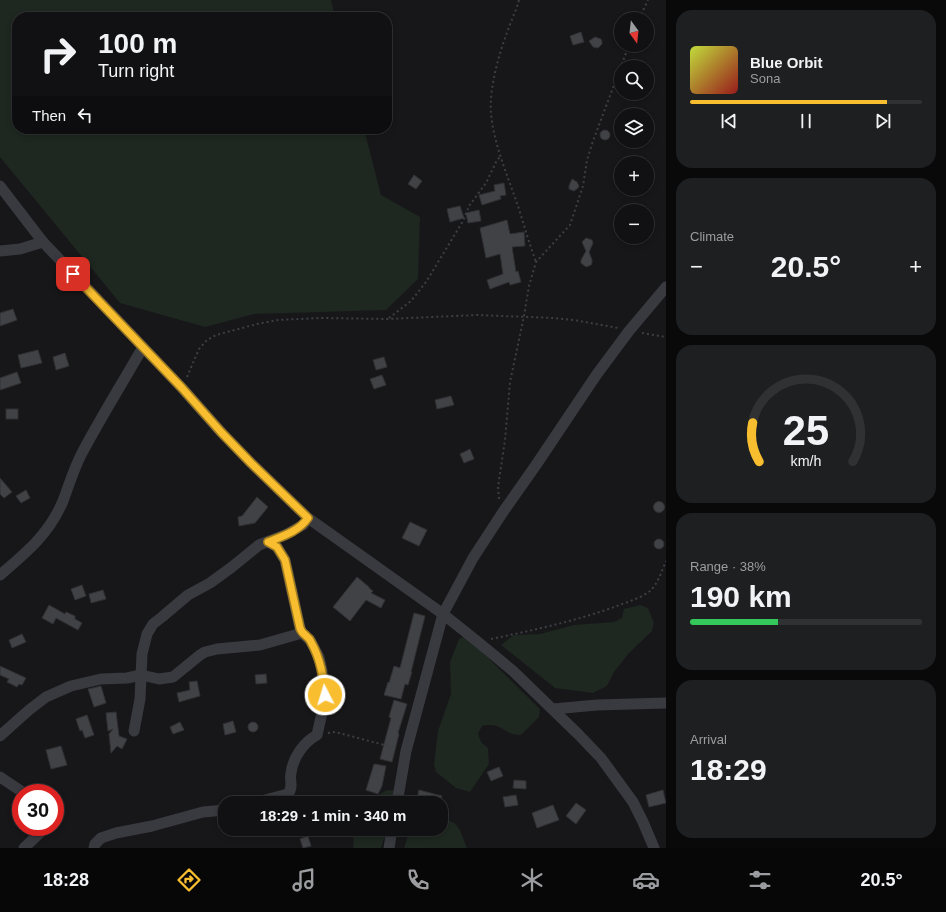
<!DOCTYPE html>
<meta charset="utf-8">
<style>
body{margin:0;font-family:Arial,sans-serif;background:#1e1f21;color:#f1f3f6;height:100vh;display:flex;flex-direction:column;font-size:15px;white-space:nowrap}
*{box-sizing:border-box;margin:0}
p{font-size:13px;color:#9c9da0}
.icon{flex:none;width:22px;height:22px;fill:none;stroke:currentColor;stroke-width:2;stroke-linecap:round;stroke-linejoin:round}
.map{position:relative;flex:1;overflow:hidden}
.details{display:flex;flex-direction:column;gap:10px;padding:10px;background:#09090a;width:280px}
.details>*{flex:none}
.banner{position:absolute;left:12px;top:12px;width:380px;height:122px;border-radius:16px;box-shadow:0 2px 6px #0003,0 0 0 1px #303133;background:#111113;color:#f1f3f6;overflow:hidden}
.needle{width:26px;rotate:165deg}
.controls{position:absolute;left:614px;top:12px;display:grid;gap:8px}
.controls a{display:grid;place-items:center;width:40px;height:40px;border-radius:50%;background:#111113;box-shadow:0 2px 6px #0003,0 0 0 1px #303133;font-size:20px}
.speed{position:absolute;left:12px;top:784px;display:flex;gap:8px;font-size:20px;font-weight:700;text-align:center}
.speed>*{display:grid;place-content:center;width:52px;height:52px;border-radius:50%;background:#111113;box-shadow:0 2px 6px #0003,0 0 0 1px #303133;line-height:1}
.speed .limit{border:6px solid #d22;background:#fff;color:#111}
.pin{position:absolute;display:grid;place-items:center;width:34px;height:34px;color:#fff;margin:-17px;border-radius:8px;box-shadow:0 2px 6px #0006}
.me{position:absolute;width:44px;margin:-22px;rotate:355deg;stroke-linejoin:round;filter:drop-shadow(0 0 3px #0008)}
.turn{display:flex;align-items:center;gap:14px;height:84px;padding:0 20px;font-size:18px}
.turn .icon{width:52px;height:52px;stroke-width:2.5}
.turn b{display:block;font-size:28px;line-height:34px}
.then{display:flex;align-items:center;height:38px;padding:0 20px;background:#0003;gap:8px;font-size:15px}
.big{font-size:30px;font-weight:600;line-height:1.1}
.details .widget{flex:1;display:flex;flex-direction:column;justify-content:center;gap:6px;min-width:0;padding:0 14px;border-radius:16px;background:#1e1f21}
.details .dial{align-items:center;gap:0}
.dial svg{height:104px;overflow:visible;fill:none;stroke:#303133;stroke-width:7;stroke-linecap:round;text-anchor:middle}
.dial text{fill:#f1f3f6;stroke:none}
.song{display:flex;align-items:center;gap:12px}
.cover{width:48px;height:48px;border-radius:6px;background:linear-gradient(135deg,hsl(70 70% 55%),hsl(0 70% 35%))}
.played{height:4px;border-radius:2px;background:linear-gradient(90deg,#f8be2f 85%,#303133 85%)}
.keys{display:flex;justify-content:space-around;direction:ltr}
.heat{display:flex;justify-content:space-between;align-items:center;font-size:22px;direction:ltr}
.charge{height:6px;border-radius:3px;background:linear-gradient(90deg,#34c759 38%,#303133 0)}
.trip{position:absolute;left:218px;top:796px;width:230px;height:40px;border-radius:16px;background:#111113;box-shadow:0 2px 6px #0003,0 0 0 1px #303133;font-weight:600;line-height:40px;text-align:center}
.tabs{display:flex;height:64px;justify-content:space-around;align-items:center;background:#070708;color:#9c9da0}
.tabs .icon{width:28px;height:28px}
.tabs .current{color:#f8be2f}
.tabs b{font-size:18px;color:#f1f3f6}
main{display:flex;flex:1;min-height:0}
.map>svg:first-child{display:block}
.green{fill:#1e2720}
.building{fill:#414246;stroke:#313135}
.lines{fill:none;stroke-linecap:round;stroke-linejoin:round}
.path{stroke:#3d3f45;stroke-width:2;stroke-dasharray:2 3;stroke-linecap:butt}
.minor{stroke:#393a40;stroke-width:11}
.route-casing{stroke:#a17c1f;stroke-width:10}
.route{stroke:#f8be2f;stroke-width:7}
</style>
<main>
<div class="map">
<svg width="666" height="848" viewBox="0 0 666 848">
<rect width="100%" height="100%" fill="#171719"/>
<g class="green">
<polygon points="0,0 331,0 335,17 17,17 17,129 364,129 381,195 420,217 418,279 386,310 254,314 205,327 120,303 0,157"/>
<polygon points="640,605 648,608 654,623 652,631 629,653 614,672 607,686 593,693 555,688 501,645 514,635 540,634 574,625 614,622 622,618 624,609"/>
<path d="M466,636L540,709L539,717L521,735C504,736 503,721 482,726L478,734L481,742L488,748L489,764L470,792L456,788L436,772L434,764L438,731L451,694L450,662L459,639Z"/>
<polygon points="387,790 397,791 394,803 351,803 351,801 360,798 371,799"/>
<path d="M441,817C461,823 460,831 467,848H404L410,829H441Z"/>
<polygon points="354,829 387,829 381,848 353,848"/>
</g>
<g class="building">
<polygon points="581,32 584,42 573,45 570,36"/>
<polygon points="595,37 601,39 602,42 602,44 598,48 593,47 589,41"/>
<circle cx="605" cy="135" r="5"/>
<polygon points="414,175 422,181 416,189 408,184"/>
<polygon points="572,179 577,182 579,186 578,188 574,191 569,189 569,186"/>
<polygon points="504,183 506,195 500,196 501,199 482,205 479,195 495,191 494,185"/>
<polygon points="460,206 464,218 450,222 447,209"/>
<polygon points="479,210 481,221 468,223 466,213"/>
<polygon points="507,220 510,234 524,232 525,246 512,247 516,272 518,271 521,282 510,285 509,282 490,289 487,280 503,274 500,254 486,258 480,228"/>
<polygon points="586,238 592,240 593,243 589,252 592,260 592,263 591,265 586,267 581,263 581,260 586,251 582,242"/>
<polygon points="13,309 17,320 0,326 0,313"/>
<polygon points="38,350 42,363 21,368 18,355"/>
<polygon points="65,353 69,366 56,370 53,357"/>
<polygon points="384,357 387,367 376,370 373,360"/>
<polygon points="17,372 21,383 0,390 0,378"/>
<polygon points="382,375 386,385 374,389 370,379"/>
<polygon points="451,396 454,405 437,409 435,400"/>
<rect x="6" y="409" width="12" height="10"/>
<polygon points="470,449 474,459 464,463 460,454"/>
<polygon points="0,478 12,492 4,498 0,494"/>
<polygon points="26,490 30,498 21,503 16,496"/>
<polygon points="257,497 268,507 255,523 239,526 238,517 242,516"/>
<circle cx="659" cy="507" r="5.5"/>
<polygon points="410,522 427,530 419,546 402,538"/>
<circle cx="659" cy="544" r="5"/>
<polygon points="357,577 369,587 369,588 373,591 371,593 385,600 381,608 366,600 350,621 333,607"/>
<polygon points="82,585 86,596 75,600 71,589"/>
<polygon points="103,590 106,599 91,603 89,594"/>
<polygon points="49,605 65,614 66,612 75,616 75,619 82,623 78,630 56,618 53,624 42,618"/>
<polygon points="414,613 425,616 411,672 412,672 408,685 405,684 401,699 384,695 388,682 389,683 394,666 400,668"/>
<polygon points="22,634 26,642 12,648 9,640"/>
<polygon points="0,666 26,678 22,685 19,684 17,687 7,682 9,679 0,675"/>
<polygon points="266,674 267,683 256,684 255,675"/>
<polygon points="197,681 200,696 179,702 177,693 190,690 189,682"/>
<polygon points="101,686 106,703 94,707 88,689"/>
<polygon points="394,700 407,704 398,733 399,734 392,762 380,759 391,718 389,717"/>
<polygon points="116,712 119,736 127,739 122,749 117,746 111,753 109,734 113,729 108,731 106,713"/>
<polygon points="87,715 94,735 85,738 82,730 80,731 76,719"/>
<polygon points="233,721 236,732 225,735 223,724"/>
<circle cx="253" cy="727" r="5"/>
<polygon points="180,722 184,730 173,734 170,727"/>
<polygon points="61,746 67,765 51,769 46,750"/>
<polygon points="374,764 386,766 382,786 378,794 366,790"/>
<polygon points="499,767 503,776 491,781 487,772"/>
<polygon points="514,780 526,781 526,789 513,788"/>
<polygon points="419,790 442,796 440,803 416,803"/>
<polygon points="663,790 666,803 649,807 646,795"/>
<polygon points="516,795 518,805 505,807 503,797"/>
<polygon points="576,803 586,810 576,824 566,816"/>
<polygon points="553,805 559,820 537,828 532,813"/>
<polygon points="308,836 311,846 303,848 300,839"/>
</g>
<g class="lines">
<g class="path">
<path d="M519,0L517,7C505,36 494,66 491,98C488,131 507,174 518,206C524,225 529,243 536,262"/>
<polyline points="639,19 648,0"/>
<polyline points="389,318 411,301 426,282 463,221 469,206 486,183 497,160 501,156"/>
<polyline points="642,333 666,337"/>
<polyline points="187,377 199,349 207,340 216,335 257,324 278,320 320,318 388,319 477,315 554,318 574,320 618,328"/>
<polyline points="499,499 498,487 505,440 510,382 524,316 529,286 536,262 570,225 583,186 587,160 593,141 629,45"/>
<path d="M491,639C534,630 576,621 617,606C627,602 641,598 650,591C658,584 662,570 666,561"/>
<polyline points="328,733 335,732 396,748"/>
</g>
<g class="minor">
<polyline points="0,186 43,242 182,388 221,432 251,463 308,518 443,614 478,642 513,671 578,734 601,758 633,802 643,822 654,848"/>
<polyline points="0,251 20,249 43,242"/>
<path d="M0,575C27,552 49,534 63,501C69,485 74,468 82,453C101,417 123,382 143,347"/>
<polyline points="553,709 597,705 666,703"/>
<polyline points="134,731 140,699 142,654 147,634 153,624 162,617 188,595 210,583 232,567 259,545 285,535 303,525 308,518"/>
<polyline points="0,736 29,710 46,697 71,686 101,679 127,678 141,675 159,679 173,677 200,655 205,652 217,649 260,645 302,633"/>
<polyline points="0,777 24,793"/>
<path d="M254,803L288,794C294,786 289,781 291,773C293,757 304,742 317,735L324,704L322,670L319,657L310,640L302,633L300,628L285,560L277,547L268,542"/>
<polyline points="397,803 406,751 443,614 473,558 503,512 536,465 597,374 629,331 666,287"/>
<polyline points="55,805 59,811 58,816 55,818"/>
<polyline points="24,848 46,827"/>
<polyline points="94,848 95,844 101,838 116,833 152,826 203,812 225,810"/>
<polyline points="389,848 392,829"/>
</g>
</g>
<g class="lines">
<g class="route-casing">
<path id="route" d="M73,274L182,388L221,432L251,463L308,518C299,531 283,536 268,542L277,547L285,560L300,628C302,635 308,635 311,642C321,660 323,676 325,695"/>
</g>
<use href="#route" class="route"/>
</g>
</svg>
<div class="controls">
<a><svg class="needle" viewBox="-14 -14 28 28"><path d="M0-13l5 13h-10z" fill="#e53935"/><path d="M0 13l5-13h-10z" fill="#9c9da0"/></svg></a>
<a><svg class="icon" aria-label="search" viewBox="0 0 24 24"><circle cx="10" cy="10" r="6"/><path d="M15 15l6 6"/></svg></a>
<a><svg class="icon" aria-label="layers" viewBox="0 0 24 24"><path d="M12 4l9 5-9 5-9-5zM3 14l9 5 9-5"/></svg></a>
<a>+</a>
<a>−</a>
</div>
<div class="speed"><div class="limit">30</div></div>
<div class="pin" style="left:73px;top:274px;background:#d93025"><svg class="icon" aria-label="arrive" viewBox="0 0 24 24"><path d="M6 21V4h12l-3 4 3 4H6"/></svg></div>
<svg class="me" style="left:325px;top:695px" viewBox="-20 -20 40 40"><circle r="17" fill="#f8be2f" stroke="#fff" stroke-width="3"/><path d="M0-11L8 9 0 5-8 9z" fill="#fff"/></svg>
<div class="trip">18:29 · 1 min · 340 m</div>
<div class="banner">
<div class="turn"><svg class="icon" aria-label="right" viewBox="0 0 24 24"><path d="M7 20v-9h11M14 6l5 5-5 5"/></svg><div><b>100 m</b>Turn right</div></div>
<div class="then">Then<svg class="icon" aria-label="left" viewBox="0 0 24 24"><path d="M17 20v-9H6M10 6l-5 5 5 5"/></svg></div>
</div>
</div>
<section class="details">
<div class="widget">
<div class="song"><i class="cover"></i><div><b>Blue Orbit</b><p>Sona</p></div></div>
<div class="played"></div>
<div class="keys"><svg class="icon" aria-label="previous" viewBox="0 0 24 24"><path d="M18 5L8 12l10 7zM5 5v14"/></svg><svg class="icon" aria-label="pause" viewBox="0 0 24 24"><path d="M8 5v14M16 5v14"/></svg><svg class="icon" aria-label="next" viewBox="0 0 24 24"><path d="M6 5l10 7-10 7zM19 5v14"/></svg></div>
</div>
<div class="widget"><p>Climate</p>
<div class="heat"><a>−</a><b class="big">20.5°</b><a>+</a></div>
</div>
<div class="widget dial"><svg viewBox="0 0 100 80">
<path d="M14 69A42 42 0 1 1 86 69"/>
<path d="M14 69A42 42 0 0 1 9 39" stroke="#f8be2f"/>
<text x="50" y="56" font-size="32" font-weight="700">25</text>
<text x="50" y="72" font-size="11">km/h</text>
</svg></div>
<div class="widget"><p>Range · 38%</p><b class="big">190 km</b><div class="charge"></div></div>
<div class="widget"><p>Arrival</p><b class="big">18:29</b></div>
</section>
</main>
<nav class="tabs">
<b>18:28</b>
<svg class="icon current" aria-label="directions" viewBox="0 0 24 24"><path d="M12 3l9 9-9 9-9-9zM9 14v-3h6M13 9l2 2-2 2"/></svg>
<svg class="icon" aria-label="music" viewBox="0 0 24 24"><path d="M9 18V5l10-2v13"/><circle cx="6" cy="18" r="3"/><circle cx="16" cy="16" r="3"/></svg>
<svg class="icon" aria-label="phone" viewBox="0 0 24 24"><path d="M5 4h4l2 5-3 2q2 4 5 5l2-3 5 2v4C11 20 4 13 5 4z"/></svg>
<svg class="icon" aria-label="climate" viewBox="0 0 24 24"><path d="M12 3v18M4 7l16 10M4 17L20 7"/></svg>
<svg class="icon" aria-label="car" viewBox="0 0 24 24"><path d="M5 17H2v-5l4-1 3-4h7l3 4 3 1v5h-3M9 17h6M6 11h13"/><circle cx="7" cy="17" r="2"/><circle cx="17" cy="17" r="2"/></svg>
<svg class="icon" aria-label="filters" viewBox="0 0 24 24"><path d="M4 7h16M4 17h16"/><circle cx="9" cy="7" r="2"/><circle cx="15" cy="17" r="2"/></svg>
<b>20.5°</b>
</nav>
